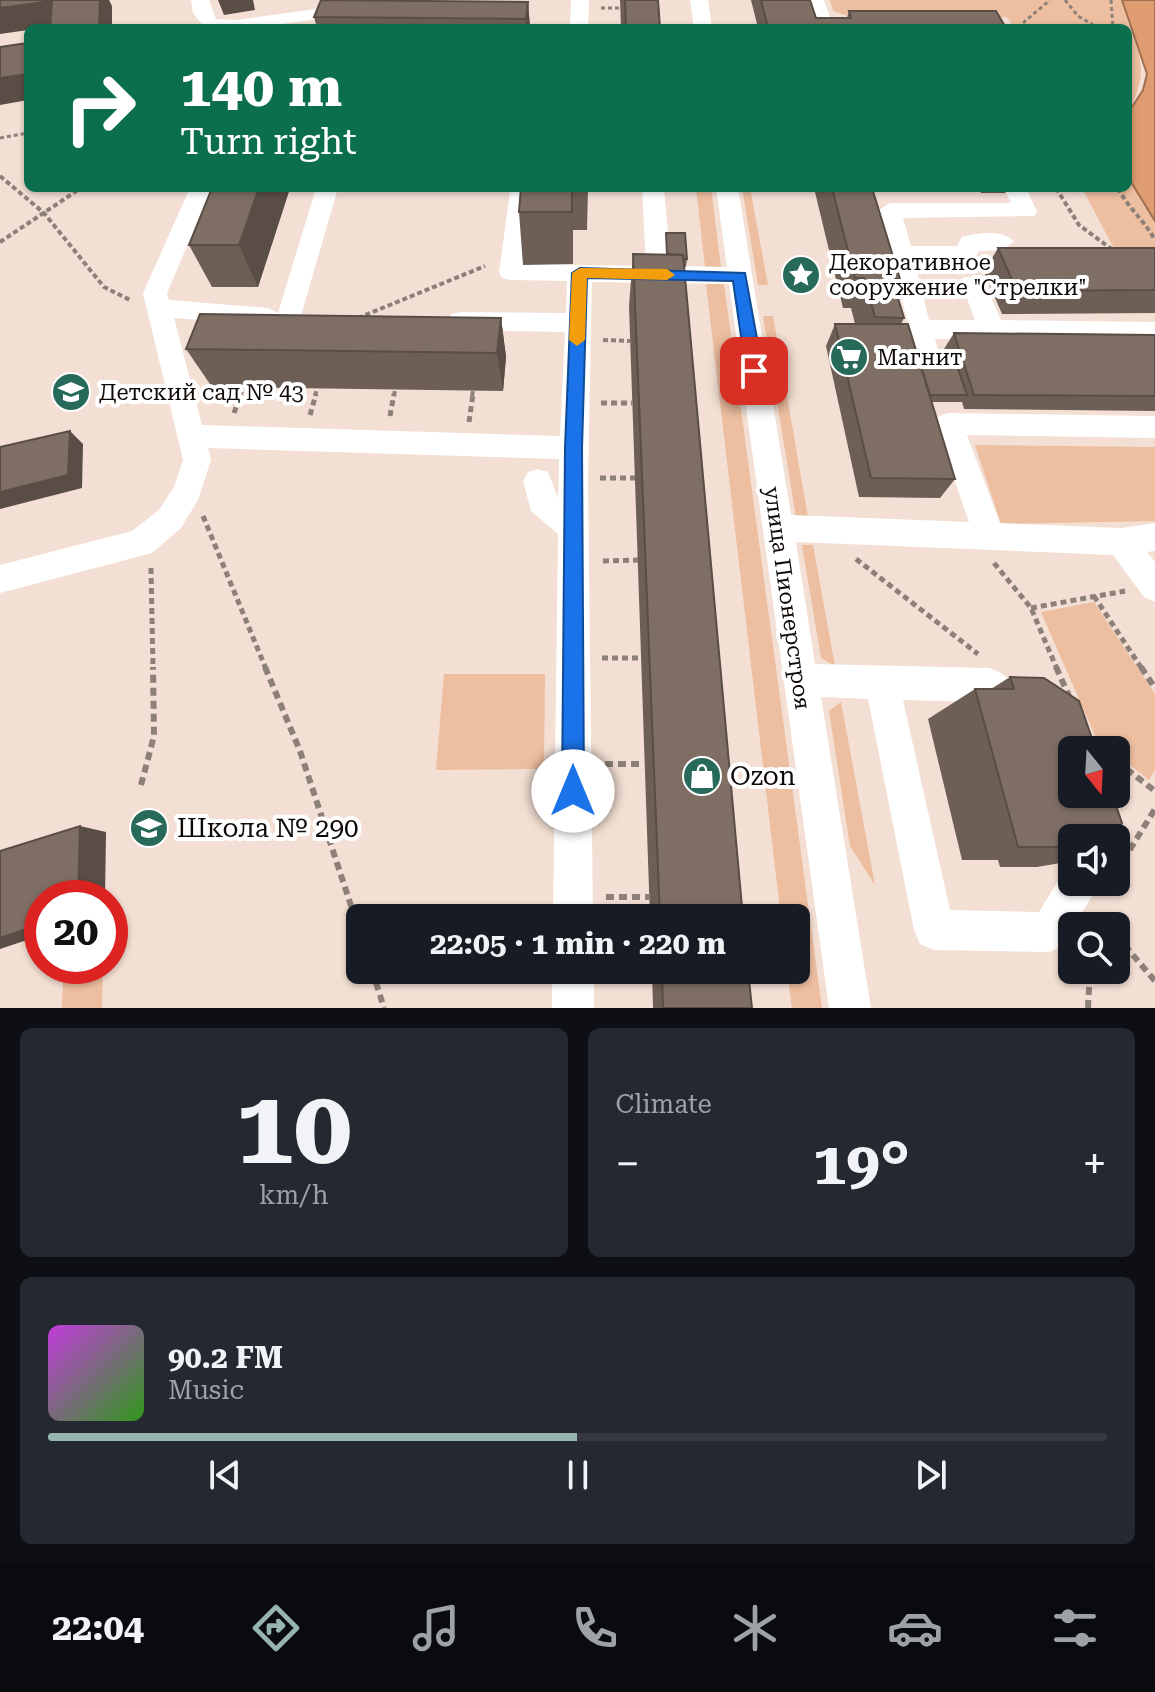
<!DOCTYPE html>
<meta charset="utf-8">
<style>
body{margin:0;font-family:"Roboto Serif",serif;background:#242831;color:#f1f3f6;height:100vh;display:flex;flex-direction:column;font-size:30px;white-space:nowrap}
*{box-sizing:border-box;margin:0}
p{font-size:26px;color:#9ea1a6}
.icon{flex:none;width:44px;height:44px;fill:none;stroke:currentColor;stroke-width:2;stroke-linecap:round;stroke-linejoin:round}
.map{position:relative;height:1008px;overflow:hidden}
.details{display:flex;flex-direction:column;gap:20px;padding:20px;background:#0d0f14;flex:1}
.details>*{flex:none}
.guide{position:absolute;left:24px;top:24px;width:1108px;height:168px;border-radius:12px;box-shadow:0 2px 6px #0004;background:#0b6e4f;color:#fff;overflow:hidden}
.needle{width:52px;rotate:162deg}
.tools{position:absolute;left:1058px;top:736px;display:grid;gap:16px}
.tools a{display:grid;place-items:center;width:72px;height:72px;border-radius:12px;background:#171b24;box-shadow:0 2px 6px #0004;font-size:40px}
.speed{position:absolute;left:24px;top:880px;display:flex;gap:16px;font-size:40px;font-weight:700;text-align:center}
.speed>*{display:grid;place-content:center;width:104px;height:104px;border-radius:50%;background:#171b24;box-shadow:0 2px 6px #0004;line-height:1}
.speed .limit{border:12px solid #d22;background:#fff;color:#111}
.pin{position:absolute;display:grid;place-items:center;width:68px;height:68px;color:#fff;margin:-34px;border-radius:16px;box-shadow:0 4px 12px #0006}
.me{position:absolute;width:88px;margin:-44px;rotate:0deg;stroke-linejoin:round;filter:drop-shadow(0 0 6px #0008)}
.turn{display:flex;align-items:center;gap:28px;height:168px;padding:0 24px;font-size:36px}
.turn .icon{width:104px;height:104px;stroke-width:2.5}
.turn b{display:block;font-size:56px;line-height:68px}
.big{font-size:60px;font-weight:700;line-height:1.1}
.details .card{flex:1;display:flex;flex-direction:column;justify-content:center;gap:12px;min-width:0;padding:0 28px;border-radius:12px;background:#242831}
.details .dial{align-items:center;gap:0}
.dial b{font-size:104px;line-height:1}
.song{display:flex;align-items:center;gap:24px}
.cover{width:96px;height:96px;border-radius:12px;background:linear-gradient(135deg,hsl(290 70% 55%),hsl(110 70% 35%))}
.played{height:8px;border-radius:4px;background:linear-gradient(90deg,#97b5b0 50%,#363941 50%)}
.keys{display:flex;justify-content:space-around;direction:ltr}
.heat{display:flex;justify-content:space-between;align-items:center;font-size:44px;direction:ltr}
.details .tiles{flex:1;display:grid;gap:20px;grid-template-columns:1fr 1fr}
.card:last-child{grid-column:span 2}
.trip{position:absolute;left:346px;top:904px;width:464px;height:80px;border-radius:12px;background:#171b24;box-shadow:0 2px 6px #0004;font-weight:700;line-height:80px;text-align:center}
.tabs{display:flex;height:128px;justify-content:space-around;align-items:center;background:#090b0e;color:#9ea1a6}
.tabs .icon{width:56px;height:56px}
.tabs .selected{color:#97b5b0}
.tabs b{font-size:36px;color:#f1f3f6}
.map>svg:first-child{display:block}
.green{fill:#edbea0}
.water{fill:#de9c70;stroke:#a07050;stroke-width:2}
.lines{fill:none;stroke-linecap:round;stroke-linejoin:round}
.path-far3{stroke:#8d8078;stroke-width:3;stroke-dasharray:4 3;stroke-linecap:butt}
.path-far2{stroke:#8d8078;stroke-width:4;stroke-dasharray:5 3;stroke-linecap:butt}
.path-far1{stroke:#8d8078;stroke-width:5;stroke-dasharray:6 4;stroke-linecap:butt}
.path{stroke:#8d8078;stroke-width:6;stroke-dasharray:8 5;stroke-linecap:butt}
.minor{fill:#fff;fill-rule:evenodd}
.wall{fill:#6d5f55}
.shaded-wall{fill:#594d45}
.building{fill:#7f6e63;stroke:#594d45;stroke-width:2}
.route{fill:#1a73e8;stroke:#114b97;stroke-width:2}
.slow{fill:#f59e0b}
.labels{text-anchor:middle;stroke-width:8;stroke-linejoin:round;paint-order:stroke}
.poi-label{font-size:22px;fill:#100a07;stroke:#fff;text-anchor:start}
.street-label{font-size:22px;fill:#100a07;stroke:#fff}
.near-poi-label{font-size:26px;fill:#100a07;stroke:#fff;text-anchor:start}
</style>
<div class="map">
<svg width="1155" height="1008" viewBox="0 0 1155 1008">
<rect width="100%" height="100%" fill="#f3dfd3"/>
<g class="green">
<path d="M830,0H1122C1133,52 1155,60 1128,113V28H1014L1007,17L857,19L833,11Z"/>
<polygon points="1128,177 1155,221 1155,292 1126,271 1082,188 1128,188"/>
<polygon points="696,188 711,188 721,267 705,267"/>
<polygon points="742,188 750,188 768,285 758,285"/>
<polygon points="706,284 724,284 822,1008 792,1008 787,970 796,970 796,918 781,918"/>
<polygon points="763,316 773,316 808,517 796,517"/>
<polygon points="975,445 1155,447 1155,521 1001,524"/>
<polygon points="802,545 813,545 835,666 821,658"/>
<polygon points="1094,602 1155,694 1155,770 1149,780 1116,754 1116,750 1096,738 1041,612"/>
<polygon points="444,674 545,674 544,769 436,770"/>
<polygon points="841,702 875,885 850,846 829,711"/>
<polygon points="103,966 102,1008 62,1008 63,978"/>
</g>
<polygon class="water" points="1122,0 1155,0 1155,221 1128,177 1128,113 1143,90 1147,74"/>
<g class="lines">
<g class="path-far3">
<polyline points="1065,0 1078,16 1098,28"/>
<polyline points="1111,0 1113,28"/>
<polyline points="601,8 620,8"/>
<polyline points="1030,28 1024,22 1050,0"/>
<polyline points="0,138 28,133"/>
</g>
<g class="path-far2">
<polyline points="0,176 44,213 104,287 132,301"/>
<polyline points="1056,188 1079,225 1114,251"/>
<path d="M1118,188C1128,208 1144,220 1155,240"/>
<polyline points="0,242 81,188"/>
<polyline points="358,318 485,266"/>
<polyline points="603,340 630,341"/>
<polyline points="240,396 243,388"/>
<polyline points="315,396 317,389"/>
<polyline points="394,396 395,390"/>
<polyline points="472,396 473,391"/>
</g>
<g class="path-far1">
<polyline points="601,403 632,403"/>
<polyline points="234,413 241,394"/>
<polyline points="310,415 316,394"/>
<polyline points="390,416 394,394"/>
<polyline points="469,422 473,394"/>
<polyline points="600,478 635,478"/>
<polyline points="203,516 266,669"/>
<polyline points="856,559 978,654"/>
<polyline points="603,561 638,560"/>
<polyline points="994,563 1031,608 1057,669"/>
<polyline points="151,568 153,669"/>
<polyline points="1094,596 1142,669"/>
<polyline points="1031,608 1125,591"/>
<polyline points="602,658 641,658"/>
</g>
<g class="path">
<polyline points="265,667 300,751 360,933"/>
<polyline points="1056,667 1069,696"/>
<polyline points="1141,667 1155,688"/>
<polyline points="1116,761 1155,791"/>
<polyline points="605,764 644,764"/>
<polyline points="141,785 154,736 153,667"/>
<polyline points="1116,839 1123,860"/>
<polyline points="1116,872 1155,809"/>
<polyline points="606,897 649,897"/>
<polyline points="1097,916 1108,926"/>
<polyline points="1116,935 1155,981"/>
<polyline points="372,970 384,1008"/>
<polyline points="1088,1008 1090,970"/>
</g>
<g class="minor">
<polygon points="191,0 209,0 216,19 235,20 383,0 432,0 423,5 253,28 205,28 193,13"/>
<polygon points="571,0 589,0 588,28 570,28"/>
<polygon points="690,0 708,0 712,28 694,28"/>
<polygon points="806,0 824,0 830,17 858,17 867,22 858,27 817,26"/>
<polygon points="190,188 212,188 167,293 169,300 268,308 278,313 316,188 338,188 298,326 289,328 278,322 268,326 174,318 202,425 560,436 565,332 460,330 451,328 447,321 451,314 460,312 566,313 567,281 511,280 502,278 499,272 510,192 526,192 529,197 524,264 646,266 642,188 664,188 671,266 727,267 716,188 738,188 791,515 969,522 935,424 939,416 949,413 1155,416 1155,438 967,435 1000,523 1121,528 1155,523 1155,551 1147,552 1155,562 1155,602 1144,597 1113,555 796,542 815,664 989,668 1001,673 1074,727 1082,750 1072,750 1072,792 1059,787 1047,751 983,702 903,700 950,910 1039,912 1066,868 1072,866 1072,882 1100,882 1063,946 1049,952 934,950 920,944 914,930 868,699 821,697 871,1008 829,1008 729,284 592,282 588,478 593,918 553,918 558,534 531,511 523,481 528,472 538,469 548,472 558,498 559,459 208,448 211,460 198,500 181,528 152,553 0,593 0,565 132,531 159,510 174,487 183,460 143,293"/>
<path d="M1004,188H1026L1037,211L1034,216L903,218L911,246H957L962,237C976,233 1005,229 1014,242L1002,250L979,251L974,260L915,262L929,320H975L961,283L964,277H982L1001,320L1155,322V340L935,339L940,357L936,364L927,367L918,364L879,210L890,203H1011Z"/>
<rect x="552" y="970" width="42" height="38"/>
</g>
</g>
<g class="wall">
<polygon points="620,0 658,0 660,28 621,28"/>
<polygon points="751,0 810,0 816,18 847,18 849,11 1006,28 758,28"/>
<polygon points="528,2 530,28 317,28 314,17"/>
<polygon points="212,188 290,188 258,287 212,287 189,245"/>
<polygon points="504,188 588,188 587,230 573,230 573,264 523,265 519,212 520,191 504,191"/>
<polygon points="814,188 872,188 900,279 895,288 904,318 901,324 920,363 949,363 944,349 954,333 1155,335 1155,411 964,409 962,402 932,402 955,479 940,498 859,497 826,346 835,324 855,324 851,308 843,308"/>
<polygon points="979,188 1008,188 1005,193 981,193"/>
<polygon points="666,233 687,259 686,267 684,267 743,918 650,918 629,306 633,254 666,254"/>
<polygon points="998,248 1155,248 1155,313 1002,314 984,272"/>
<polygon points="501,318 506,357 503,391 212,387 186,349"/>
<polygon points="1010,677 1072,838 1072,861 1037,867 1000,867 998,860 962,860 928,719 975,689 991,689"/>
<polygon points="652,970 748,970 752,1008 653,1008"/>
</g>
<g class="shaded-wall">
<polygon points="100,0 109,0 112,6 112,28 99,28"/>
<polygon points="218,0 253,0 255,10 224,15"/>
<polygon points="52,1 66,24 42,28 28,28 28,30 0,34 0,8"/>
<polygon points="528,2 530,28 527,28 526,19"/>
<polygon points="28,74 28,100 0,105 0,78"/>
<polygon points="259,188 290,188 258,287 239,245"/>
<polygon points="501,318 506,357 503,391 497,353"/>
<polygon points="70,431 83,444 82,488 0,509 0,492"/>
<polygon points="80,826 106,832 105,898 78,898"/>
<polygon points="42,924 42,935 0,949 0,938"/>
</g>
<g class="building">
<polygon points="0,0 100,0 99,28 50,28 52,1 0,8"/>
<polygon points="321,0 528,2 526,19 314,17"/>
<polygon points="625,0 658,0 660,28 626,28"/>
<polygon points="761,0 810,0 816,18 851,18 849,11 996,11 1006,28 854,28 853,25 818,25 819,28 768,28"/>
<polygon points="28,43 28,74 0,78 0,47"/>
<polygon points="212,188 259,188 239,245 189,245"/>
<polygon points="521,188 572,188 572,212 519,212"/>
<polygon points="832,188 872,188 900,279 892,279 904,318 875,317 864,278 855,278"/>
<polygon points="666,233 685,233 687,259 683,259 683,255 667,254"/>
<polygon points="998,248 1155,248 1155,290 1017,291"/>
<polygon points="633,254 683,255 743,918 660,918"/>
<polygon points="200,314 501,318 497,353 186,349"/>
<polygon points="835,324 908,324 955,479 871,478"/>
<polygon points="954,333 1155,335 1155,396 974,395"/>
<polygon points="920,363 956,363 967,395 930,395"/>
<polygon points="70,431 68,475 0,492 0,447"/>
<polygon points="1010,677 1044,678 1079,701 1096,750 1072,750 1072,794 1112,794 1122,823 1114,838 1072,838 1072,855 1063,855 1060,847 1018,847 975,689 1014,689"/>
<polygon points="80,826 78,898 42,898 42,924 0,938 0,851"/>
<polygon points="662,970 748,970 752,1008 663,1008"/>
</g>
<polygon class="route" points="580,268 745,273 763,371 754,377 746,371 733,281 587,278 582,448 584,791 581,799 573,802 565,799 562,791 565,448 572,273"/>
<polygon class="slow" points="580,268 667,269 675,275 667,280 587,278 585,340 577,346 569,340 572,273"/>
<defs>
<g id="sight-disc" transform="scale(2)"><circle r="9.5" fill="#286a5a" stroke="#fff"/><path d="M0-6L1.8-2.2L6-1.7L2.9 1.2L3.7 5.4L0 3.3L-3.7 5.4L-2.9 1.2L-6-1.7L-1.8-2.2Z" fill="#fff"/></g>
<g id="supermarket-disc" transform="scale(2)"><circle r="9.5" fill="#286a5a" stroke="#fff"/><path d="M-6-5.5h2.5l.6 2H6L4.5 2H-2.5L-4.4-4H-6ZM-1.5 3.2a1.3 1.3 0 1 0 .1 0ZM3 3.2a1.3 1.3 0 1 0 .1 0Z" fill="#fff"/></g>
<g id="school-disc" transform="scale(2)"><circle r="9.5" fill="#286a5a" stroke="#fff"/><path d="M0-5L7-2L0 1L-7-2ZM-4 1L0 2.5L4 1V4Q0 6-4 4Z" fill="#fff"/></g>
<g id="shop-disc" transform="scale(2)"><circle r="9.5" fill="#286a5a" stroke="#fff"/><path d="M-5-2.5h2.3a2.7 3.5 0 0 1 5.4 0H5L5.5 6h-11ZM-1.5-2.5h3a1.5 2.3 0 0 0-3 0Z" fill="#fff"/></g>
</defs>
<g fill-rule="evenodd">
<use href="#sight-disc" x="801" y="275"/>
<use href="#supermarket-disc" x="849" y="357"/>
<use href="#school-disc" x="71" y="392"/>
<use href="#shop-disc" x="702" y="776"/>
<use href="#school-disc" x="149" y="828"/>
</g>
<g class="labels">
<g class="poi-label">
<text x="829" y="270">Декоративное<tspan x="829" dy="25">сооружение "Стрелки"</tspan></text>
<text x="877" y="365">Магнит</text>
<text x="99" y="400">Детский сад № 43</text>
</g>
<g class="street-label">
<text transform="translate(788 598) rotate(82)" y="8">улица Пионерстроя</text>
</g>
<g class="near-poi-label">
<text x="730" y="785">Ozon</text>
<text x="177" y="837">Школа № 290</text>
</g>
</g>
</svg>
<div class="tools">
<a><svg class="needle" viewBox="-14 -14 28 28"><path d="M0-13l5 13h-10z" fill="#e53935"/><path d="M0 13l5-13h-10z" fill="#9ea1a6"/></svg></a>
<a><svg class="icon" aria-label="sound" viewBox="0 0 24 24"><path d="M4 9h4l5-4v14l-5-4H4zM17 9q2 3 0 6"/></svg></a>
<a><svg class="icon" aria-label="search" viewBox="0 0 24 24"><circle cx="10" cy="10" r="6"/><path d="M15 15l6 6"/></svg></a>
</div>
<div class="speed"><div class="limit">20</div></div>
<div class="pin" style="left:754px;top:371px;background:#d93025"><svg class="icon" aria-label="arrive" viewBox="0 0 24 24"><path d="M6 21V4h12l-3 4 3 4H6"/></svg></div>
<svg class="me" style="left:573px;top:791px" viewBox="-20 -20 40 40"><circle r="19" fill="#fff"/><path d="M0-13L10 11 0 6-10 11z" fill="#1a73e8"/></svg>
<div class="trip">22:05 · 1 min · 220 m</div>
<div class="guide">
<div class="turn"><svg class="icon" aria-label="right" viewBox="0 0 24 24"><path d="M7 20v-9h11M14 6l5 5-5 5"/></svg><div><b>140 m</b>Turn right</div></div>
</div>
</div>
<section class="details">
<div class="tiles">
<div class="card dial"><b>10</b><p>km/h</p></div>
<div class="card"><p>Climate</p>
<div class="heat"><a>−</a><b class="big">19°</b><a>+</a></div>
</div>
<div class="card">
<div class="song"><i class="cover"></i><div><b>90.2 FM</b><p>Music</p></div></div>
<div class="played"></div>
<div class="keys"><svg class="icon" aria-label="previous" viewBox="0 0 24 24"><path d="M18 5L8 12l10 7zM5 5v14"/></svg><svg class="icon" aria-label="pause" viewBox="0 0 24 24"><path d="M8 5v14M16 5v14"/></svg><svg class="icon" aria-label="next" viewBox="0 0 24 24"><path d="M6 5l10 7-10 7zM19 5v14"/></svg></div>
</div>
</div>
</section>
<nav class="tabs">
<b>22:04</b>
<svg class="icon selected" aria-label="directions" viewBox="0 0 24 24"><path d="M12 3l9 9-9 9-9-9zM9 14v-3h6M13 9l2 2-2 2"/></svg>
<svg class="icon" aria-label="music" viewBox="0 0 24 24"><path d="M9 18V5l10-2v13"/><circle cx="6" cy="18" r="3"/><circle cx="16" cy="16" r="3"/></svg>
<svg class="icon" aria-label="phone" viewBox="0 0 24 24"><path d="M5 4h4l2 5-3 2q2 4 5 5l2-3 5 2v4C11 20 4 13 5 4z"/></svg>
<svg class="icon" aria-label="climate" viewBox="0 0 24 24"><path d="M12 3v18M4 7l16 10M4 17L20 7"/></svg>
<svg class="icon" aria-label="car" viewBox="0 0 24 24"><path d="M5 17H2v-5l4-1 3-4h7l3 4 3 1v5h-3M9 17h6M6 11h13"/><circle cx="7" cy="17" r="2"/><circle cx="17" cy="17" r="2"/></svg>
<svg class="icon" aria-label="filters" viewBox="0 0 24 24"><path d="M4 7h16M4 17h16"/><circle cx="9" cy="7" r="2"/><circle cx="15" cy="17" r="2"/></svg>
</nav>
